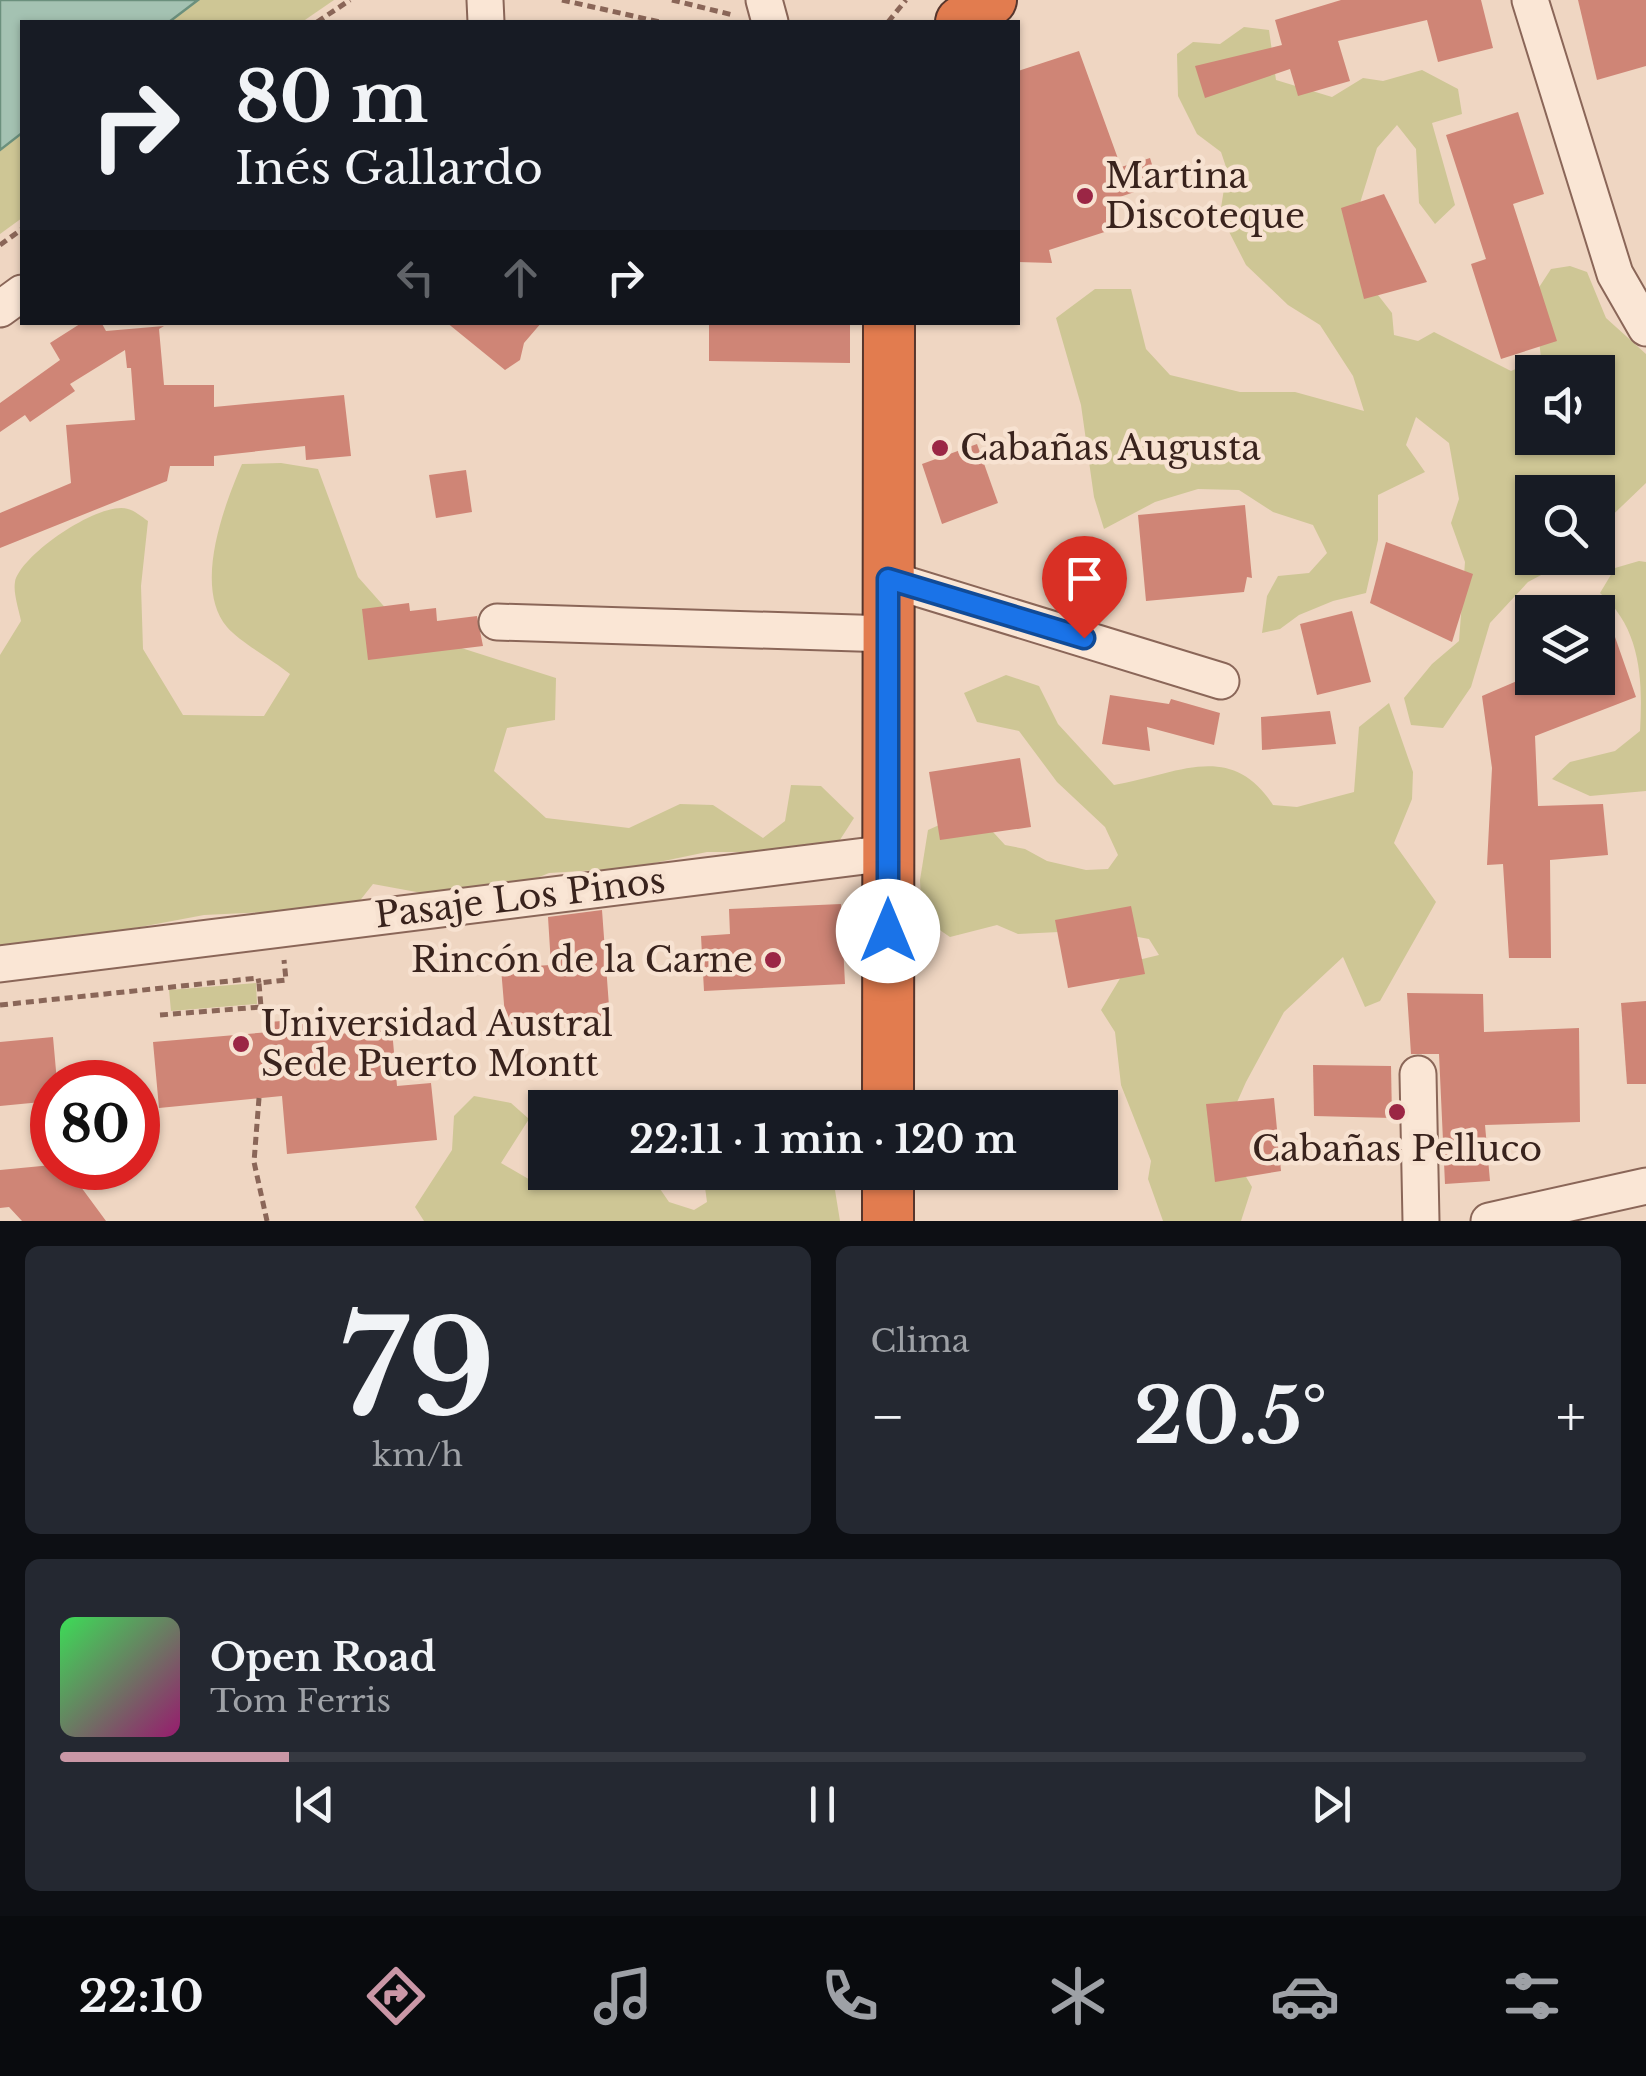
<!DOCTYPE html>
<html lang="es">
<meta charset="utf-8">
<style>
body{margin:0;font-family:"Libre Baskerville",serif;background:#242831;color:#f1f3f6;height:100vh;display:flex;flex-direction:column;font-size:38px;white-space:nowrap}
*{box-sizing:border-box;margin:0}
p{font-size:32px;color:#9ea1a6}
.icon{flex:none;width:55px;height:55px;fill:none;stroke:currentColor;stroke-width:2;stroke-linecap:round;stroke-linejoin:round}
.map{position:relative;height:1221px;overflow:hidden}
.panel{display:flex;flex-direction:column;gap:25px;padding:25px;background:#0d0f14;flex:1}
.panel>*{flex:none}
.top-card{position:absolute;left:20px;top:20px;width:1000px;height:305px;border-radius:0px;box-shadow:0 2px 8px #0004;background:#171b24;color:#f1f3f6;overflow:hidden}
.tools{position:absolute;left:1515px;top:355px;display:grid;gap:20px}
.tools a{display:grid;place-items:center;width:100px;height:100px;border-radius:0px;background:#171b24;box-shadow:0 2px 8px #0004;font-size:50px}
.speed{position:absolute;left:30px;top:1060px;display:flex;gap:20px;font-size:50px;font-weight:700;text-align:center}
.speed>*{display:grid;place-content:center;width:130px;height:130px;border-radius:50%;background:#171b24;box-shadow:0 2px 8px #0004;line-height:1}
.speed .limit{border:15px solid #d22;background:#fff;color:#111}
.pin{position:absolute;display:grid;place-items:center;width:85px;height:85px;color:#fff;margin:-102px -42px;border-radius:50% 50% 50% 0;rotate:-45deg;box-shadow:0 0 10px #0007}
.pin .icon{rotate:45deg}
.me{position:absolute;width:110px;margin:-55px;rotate:0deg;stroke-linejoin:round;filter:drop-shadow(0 0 8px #0008)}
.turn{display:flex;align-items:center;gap:35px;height:210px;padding:0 50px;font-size:45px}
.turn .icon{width:130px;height:130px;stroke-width:2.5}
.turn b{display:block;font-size:70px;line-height:85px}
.lanes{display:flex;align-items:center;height:95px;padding:0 50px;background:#0003;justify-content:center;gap:50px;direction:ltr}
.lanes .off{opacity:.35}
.big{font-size:75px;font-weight:700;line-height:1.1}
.panel .card{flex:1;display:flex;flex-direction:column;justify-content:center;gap:15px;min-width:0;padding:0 35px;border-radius:15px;background:#242831}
.panel .dial{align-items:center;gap:0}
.dial b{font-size:130px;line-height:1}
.song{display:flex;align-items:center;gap:30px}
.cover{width:120px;height:120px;border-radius:15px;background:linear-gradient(135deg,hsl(130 70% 55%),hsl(320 70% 35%))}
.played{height:10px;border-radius:5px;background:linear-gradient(90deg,#ca97a6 15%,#363941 15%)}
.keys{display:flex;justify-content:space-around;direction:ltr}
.heat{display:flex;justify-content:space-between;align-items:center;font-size:55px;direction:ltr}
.panel .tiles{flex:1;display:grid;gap:25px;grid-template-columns:1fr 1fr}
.card:last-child{grid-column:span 2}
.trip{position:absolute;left:528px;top:1090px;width:590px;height:100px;border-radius:0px;background:#171b24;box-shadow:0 2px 8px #0004;font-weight:700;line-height:100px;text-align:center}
.menu{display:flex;height:160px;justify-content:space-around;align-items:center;background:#090b0e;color:#9ea1a6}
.menu .icon{width:70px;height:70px}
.menu .selected{color:#ca97a6}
.menu b{font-size:45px;color:#f1f3f6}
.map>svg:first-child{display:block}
.green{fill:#cec695;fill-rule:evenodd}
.water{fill:#a4c2b2;stroke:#6b907d;stroke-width:2.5}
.building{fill:#cf8576}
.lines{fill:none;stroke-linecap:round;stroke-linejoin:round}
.minor-casing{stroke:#8a6658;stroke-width:39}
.highway-casing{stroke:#57362d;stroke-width:54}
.path{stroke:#8a6658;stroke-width:5;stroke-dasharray:8 5;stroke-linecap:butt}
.minor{stroke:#fae6d5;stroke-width:35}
.highway{stroke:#e27c4f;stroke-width:50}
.route-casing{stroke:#114b97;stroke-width:25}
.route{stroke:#1a73e8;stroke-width:18}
.poi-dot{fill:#9b2645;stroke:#f7e2d1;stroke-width:4}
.labels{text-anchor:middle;stroke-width:9;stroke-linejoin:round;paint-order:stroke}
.poi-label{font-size:35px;fill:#39231d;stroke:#f7e2d1;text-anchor:start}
.street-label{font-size:35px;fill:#39231d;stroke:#f7e2d1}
</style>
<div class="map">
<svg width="1646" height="1221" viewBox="0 0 1646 1221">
<rect width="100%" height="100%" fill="#efd6c2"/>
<g class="green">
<polygon points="80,0 334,0 302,22 56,22"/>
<path d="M1244,27L1269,30L1276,80L1332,97L1363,78L1383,81L1422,70L1458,89L1462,114L1432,123L1455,205L1435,224L1419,203L1416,149L1397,125L1377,148L1352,229L1371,286L1392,313L1394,335L1418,341L1434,332L1511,371L1541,358L1534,295L1551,269L1570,266L1587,272L1606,318L1646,354V483L1598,529V492H1532V558H1573L1528,582L1490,623L1471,687L1443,728L1411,725L1404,698L1432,664L1459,641L1465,562L1451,523L1459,499L1449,443L1416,417L1406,445L1425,472L1378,495V540L1366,593L1333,601L1299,615L1280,629L1262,633L1267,596L1278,576L1309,573L1327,553L1313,525L1273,512L1239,490L1198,489L1155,502L1104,529L1094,497L1081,405L1056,318L1095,289H1131L1146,349L1170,375L1240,392H1295L1364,411L1353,376L1320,325L1288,305L1246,265L1220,214L1227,170L1221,152L1197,134L1178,96L1177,54L1193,42L1220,44ZM1532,372H1598V438H1532Z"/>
<polygon points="22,54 22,218 0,234 0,75"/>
<path d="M281,463L318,469L358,577L405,630L556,678L555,720L507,728L494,771L546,818L629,828L680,804L713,805L763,838L785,821L791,785L821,786L854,818L836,846L771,852H707L630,868L549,873L498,894L449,898L373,884L354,908L204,915L135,928L82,944L0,956V655L21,621C19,610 13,593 15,582C20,555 101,500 128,509C134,510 142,517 148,521L141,586L143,649L183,715L264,716L290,674C273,660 241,643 227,627C193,587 224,506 242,464Z"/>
<path d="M1639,561L1646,562V791L1590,796L1552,779L1570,762L1615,751L1640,731C1643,680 1641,628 1600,593L1615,568Z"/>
<path d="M1006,675L1039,686L1058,724L1114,785C1178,774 1231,740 1273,805L1297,807L1354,792L1359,727L1389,703L1413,772L1412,799L1394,843L1436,902L1380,1001L1365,1007L1343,957L1284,1012L1246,1082L1222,1136L1252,1187L1241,1221H1163L1148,1179L1151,1161L1121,1085L1115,1032L1101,1010L1130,962L1159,955L1149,939L1100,930L1018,934L997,925L950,937L922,918L920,880L928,830L955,818L982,820L1005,845L1025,849L1047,861L1086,870L1108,869L1118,855L1105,827L1057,782L1019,731L977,722L964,693Z"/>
<polygon points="256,983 257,1004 171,1011 169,990"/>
<polygon points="474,1096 511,1103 529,1119 501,1163 532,1181 554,1173 649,1173 669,1202 694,1210 707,1202 703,1173 838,1173 834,1184 840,1221 424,1221 415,1207 452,1150 454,1116"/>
</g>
<polygon class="water" points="0,0 198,0 169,22 22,22 22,133 0,150"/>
<g class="building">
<polygon points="1341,0 1481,0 1493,48 1438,62 1427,20 1338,41 1350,81 1298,96 1290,69 1205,98 1195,66 1282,45 1275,20"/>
<polygon points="1578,0 1646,0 1646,66 1597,80"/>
<polygon points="1079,51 1121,167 1150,158 1158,184 1108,201 1117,228 1049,250 1052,263 1018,262 1018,71"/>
<polygon points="1518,112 1544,194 1513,204 1557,341 1501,359 1471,264 1486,259 1446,135"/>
<polygon points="1384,194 1427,282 1364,299 1341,208"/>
<polygon points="83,322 101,322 106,331 164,326 159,329 164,385 214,385 214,407 344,395 351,456 306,460 305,446 214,456 214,466 170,466 167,481 0,548 0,513 71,483 66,425 135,420 131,368 127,368 125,350 70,384 75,391 30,422 25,415 0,432 0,403 60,360 50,343"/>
<polygon points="446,322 542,322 524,343 520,360 505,370"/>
<polygon points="709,322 850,322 850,363 709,361"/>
<polygon points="977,444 998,503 942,524 922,464"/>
<polygon points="466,470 472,512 436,518 429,475"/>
<polygon points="1245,505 1252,578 1247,577 1244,592 1146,601 1138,515"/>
<polygon points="1386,542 1473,574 1452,642 1370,603"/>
<polygon points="1601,597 1636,697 1535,736 1538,806 1603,804 1608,855 1550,860 1551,958 1509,958 1503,864 1487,865 1492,768 1482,696 1524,678 1598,678 1598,598"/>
<polygon points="409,603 410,611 436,608 437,621 477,616 483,646 368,660 362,609"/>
<polygon points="1352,611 1371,682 1317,695 1300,624"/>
<polygon points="1110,695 1169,704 1171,699 1220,713 1214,745 1147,727 1150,751 1102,744"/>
<polygon points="1330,711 1336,744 1262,750 1261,717"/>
<polygon points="1020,758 1031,827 940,840 929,772"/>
<polygon points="841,904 845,984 704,991 701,936 730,934 729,909"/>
<polygon points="1131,906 1145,974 1068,988 1055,920"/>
<polygon points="602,910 610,1020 506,1028 501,968 551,965 548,917"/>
<polygon points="1407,993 1483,994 1484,1032 1579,1028 1580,1122 1485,1125 1490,1181 1445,1184 1439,1054 1411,1054"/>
<polygon points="1646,1001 1646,1084 1627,1084 1621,1003"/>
<polygon points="307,1019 308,1036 392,1030 397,1086 431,1083 437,1140 287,1154 282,1096 159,1108 153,1042 270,1032 269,1022"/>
<polygon points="53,1037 57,1082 52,1082 52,1101 0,1106 0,1042"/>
<polygon points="1313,1065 1391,1066 1392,1118 1314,1116"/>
<polygon points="1274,1098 1281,1171 1215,1182 1206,1104"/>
<polygon points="52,1165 67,1168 106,1221 22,1221 9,1207 0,1208 0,1170"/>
</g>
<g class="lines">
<g class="minor-casing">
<g id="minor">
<polyline points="485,0 486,22"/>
<polyline points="764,0 770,22"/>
<polyline points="1530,0 1615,274 1646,328"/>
<polyline points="0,309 22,293"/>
<polyline points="888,579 1221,681"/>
<polyline points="497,622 889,634"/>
<polyline points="0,964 889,853"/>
<polyline points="1418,1074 1421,1221"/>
<polyline points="1489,1221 1646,1186"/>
</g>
</g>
<g class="highway-casing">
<g id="highway">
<polyline points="961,22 991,0"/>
<polyline points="888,1108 889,322"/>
<polyline points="888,1172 888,1221"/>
</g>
</g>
<g class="path">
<polyline points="562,0 660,22"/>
<polyline points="672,0 733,15"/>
<polyline points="317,22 350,0"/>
<polyline points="888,22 906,0"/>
<polyline points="0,245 22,229"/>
<polyline points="0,1005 258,978 259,983"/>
<polyline points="160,1015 261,1007 259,983 286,980 284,960"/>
<polyline points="259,1098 254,1162 267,1221"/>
</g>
<use href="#minor" class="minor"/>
<use href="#highway" class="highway"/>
</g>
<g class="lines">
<g class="route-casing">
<polyline id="route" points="888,931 888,579 1084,638"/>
</g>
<use href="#route" class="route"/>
</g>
<g class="poi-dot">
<circle cx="1085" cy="196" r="10"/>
<circle cx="940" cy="448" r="10"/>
<circle cx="773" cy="960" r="10"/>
<circle cx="241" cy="1044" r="10"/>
<circle cx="1397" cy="1112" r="10"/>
</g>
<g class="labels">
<g class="poi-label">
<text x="1105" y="188">Martina<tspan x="1105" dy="40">Discoteque</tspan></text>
<text x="960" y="460">Cabañas Augusta</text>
<text x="753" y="972" text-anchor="end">Rincón de la Carne</text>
<text x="261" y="1036">Universidad Austral<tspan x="261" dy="40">Sede Puerto Montt</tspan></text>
<text x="1397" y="1161" text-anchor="middle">Cabañas Pelluco</text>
</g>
<g class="street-label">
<text transform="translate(520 898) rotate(-7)" y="12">Pasaje Los Pinos</text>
</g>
</g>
</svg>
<div class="tools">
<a><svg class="icon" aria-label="sound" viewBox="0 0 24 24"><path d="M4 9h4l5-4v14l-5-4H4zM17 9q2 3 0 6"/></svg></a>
<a><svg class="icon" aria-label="search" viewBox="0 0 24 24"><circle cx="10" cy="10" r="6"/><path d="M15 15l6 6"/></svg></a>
<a><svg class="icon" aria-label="layers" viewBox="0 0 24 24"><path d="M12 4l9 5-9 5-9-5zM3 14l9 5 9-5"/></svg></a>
</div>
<div class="speed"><div class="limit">80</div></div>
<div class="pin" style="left:1084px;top:638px;background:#d93025"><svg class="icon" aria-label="arrive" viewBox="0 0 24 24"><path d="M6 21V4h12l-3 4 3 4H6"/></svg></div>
<svg class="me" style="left:888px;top:931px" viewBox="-20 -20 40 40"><circle r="19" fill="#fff"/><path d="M0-13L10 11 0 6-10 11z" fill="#1a73e8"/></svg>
<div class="trip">22:11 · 1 min · 120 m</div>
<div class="top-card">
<div class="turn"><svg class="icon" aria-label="right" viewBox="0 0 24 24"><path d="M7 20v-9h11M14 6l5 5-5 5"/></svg><div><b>80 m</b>Inés Gallardo</div></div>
<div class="lanes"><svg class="icon off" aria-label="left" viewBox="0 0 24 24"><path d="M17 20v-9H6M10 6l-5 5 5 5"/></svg><svg class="icon off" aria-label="ahead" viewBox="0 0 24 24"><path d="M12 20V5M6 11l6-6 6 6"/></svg><svg class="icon" aria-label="right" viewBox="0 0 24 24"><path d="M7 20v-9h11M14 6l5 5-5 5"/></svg></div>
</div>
</div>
<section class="panel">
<div class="tiles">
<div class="card dial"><b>79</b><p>km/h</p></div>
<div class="card"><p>Clima</p>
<div class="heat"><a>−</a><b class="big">20.5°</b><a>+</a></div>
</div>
<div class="card">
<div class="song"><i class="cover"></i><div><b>Open Road</b><p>Tom Ferris</p></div></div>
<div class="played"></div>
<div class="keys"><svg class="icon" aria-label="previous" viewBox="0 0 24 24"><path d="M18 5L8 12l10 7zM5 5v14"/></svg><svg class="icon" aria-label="pause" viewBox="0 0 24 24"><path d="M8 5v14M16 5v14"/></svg><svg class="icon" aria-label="next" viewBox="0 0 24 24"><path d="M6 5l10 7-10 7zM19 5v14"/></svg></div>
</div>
</div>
</section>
<nav class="menu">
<b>22:10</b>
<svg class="icon selected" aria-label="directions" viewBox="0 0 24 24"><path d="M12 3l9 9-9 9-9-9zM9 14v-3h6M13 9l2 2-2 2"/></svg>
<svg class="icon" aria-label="music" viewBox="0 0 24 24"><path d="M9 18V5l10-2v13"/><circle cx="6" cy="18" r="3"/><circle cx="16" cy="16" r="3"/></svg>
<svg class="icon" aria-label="phone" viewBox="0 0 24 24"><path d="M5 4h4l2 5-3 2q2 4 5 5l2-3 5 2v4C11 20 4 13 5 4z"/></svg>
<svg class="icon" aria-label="climate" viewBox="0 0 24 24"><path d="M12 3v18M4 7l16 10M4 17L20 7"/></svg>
<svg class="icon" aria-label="car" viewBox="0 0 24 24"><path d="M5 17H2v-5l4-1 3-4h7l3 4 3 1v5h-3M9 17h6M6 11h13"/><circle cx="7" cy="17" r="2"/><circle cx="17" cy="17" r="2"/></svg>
<svg class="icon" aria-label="filters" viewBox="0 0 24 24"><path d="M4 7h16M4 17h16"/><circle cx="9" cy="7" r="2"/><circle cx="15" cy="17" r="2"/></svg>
</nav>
